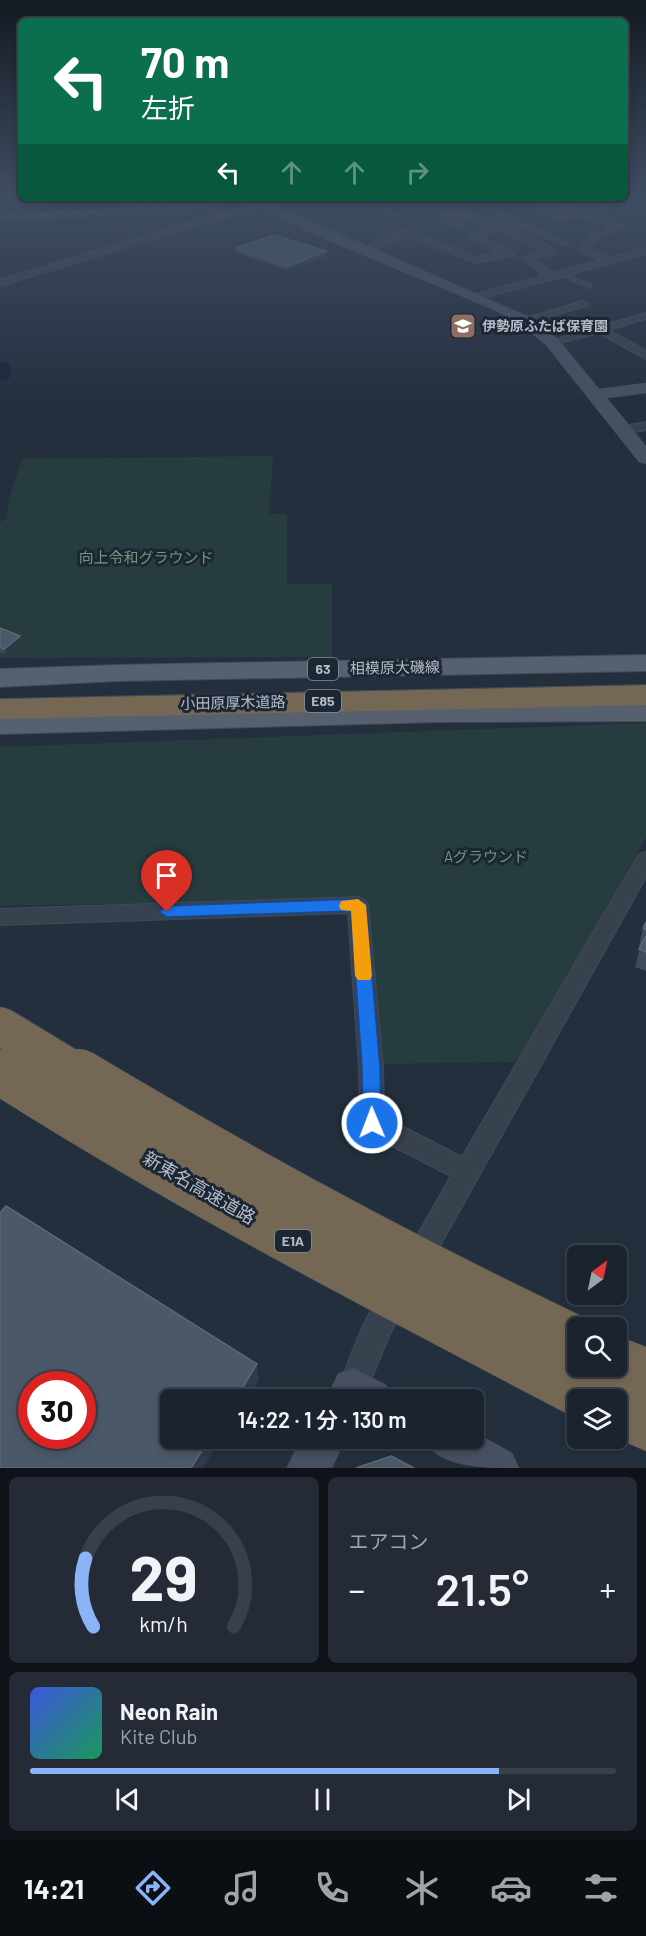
<!DOCTYPE html>
<html lang="ja">
<meta charset="utf-8">
<style>
body{margin:0;font-family:Barlow,"Noto Sans JP",sans-serif;background:#242b36;color:#f1f3f6;height:100vh;display:flex;flex-direction:column;font-size:22px;white-space:nowrap}
*{box-sizing:border-box;margin:0}
p{font-size:20px;color:#a0a4aa}
.icon{flex:none;width:33px;height:33px;fill:none;stroke:currentColor;stroke-width:2;stroke-linecap:round;stroke-linejoin:round}
.map{position:relative;height:1468px;overflow:hidden}
.side{display:flex;flex-direction:column;gap:9px;padding:9px;background:#0f1319;flex:1}
.side>*{flex:none}
.guide{position:absolute;left:18px;top:18px;width:610px;height:183px;border-radius:9px;box-shadow:0 3px 9px #0003,0 0 0 2px #39404a;background:#0b6e4f;color:#fff;overflow:hidden}
.needle{width:39px;rotate:33deg}
.tools{position:absolute;left:567px;top:1245px;display:grid;gap:12px}
.tools a{display:grid;place-items:center;width:60px;height:60px;border-radius:9px;background:#1b232e;box-shadow:0 3px 9px #0003,0 0 0 2px #39404a;font-size:30px}
.speed{position:absolute;left:18px;top:1371px;display:flex;gap:12px;font-size:30px;font-weight:700;text-align:center}
.speed>*{display:grid;place-content:center;width:78px;height:78px;border-radius:50%;background:#1b232e;box-shadow:0 3px 9px #0003,0 0 0 2px #39404a;line-height:1}
.speed .limit{border:9px solid #d22;background:#fff;color:#111}
.pin{position:absolute;display:grid;place-items:center;width:51px;height:51px;color:#fff;margin:-62px -26px;border-radius:50% 50% 50% 0;rotate:-45deg;box-shadow:0 0 6px #0007}
.pin .icon{rotate:45deg}
.me{position:absolute;width:66px;margin:-33px;rotate:359deg;stroke-linejoin:round;filter:drop-shadow(0 0 4px #0008)}
.turn{display:flex;align-items:center;gap:21px;height:126px;padding:0 24px;font-size:27px}
.turn .icon{width:78px;height:78px;stroke-width:2.5}
.turn b{display:block;font-size:42px;line-height:51px}
.lanes{display:flex;align-items:center;height:57px;padding:0 24px;background:#0003;justify-content:center;gap:30px;direction:ltr}
.lanes .off{opacity:.35}
.big{font-size:45px;font-weight:600;line-height:1.1}
.side .tile{flex:1;display:flex;flex-direction:column;justify-content:center;gap:9px;min-width:0;padding:0 21px;border-radius:9px;background:#242b36}
.side .dial{align-items:center;gap:0}
.dial svg{height:156px;overflow:visible;fill:none;stroke:#39404a;stroke-width:7;stroke-linecap:round;text-anchor:middle}
.dial text{fill:#f1f3f6;stroke:none}
.song{display:flex;align-items:center;gap:18px}
.cover{width:72px;height:72px;border-radius:9px;background:linear-gradient(135deg,hsl(230 70% 55%),hsl(150 70% 35%))}
.played{height:6px;border-radius:3px;background:linear-gradient(90deg,#8ab4f8 80%,#39404a 80%)}
.keys{display:flex;justify-content:space-around;direction:ltr}
.heat{display:flex;justify-content:space-between;align-items:center;font-size:33px;direction:ltr}
.side .tiles{flex:1;display:grid;gap:9px;grid-template-columns:1fr 1fr}
.tile:last-child{grid-column:span 2}
.trip{position:absolute;left:160px;top:1389px;width:324px;height:60px;border-radius:9px;background:#1b232e;box-shadow:0 3px 9px #0003,0 0 0 2px #39404a;font-weight:600;line-height:60px;text-align:center}
.tab-bar{display:flex;height:96px;justify-content:space-around;align-items:center;background:#0b0e12;color:#a0a4aa}
.tab-bar .icon{width:42px;height:42px}
.tab-bar .on{color:#8ab4f8}
.tab-bar b{font-size:27px;color:#f1f3f6}
.map>svg:first-child{display:block}
.green{fill:#263c3f}
.lines{fill:none;stroke-linecap:round;stroke-linejoin:round}
.river{fill:#17263c;fill-rule:evenodd}
.lane-casing{stroke:#414a57;stroke-width:6}
.street-casing{stroke:#414a57;stroke-width:2}
.secondary-casing{stroke:#414a57;stroke-width:1}
.primary-casing{stroke:#414a57;stroke-width:2}
.highway-casing{stroke:#434c59;stroke-width:1}
.lane{stroke:#38414e;stroke-width:5}
.street{fill:#38414e;fill-rule:evenodd}
.secondary{fill:#465061;fill-rule:evenodd}
.primary{fill:#56606e;fill-rule:evenodd}
.highway{fill:#746855;fill-rule:evenodd}
.rail-casing{stroke:#5a6575;stroke-width:4}
.rail{stroke:#1d2633;stroke-width:2;stroke-dasharray:8;stroke-linecap:butt}
.highway-bridge-far1-casing{stroke:#434c59;stroke-width:40;stroke-linecap:butt}
.highway-bridge-casing{stroke:#434c59;stroke-width:51;stroke-linecap:butt}
.highway-bridge-far1{stroke:#746855;stroke-width:38}
.highway-bridge{stroke:#746855;stroke-width:50}
.wall{fill:#3f4b5c}
.shaded-wall{fill:#2f3b4b}
.building{fill:#4b5868;stroke:#5c6777;stroke-width:1.5;fill-rule:evenodd}
.route{fill:#1a73e8;stroke:#114b97;stroke-width:1.5}
.slow{fill:#f59e0b}
.labels{text-anchor:middle;stroke-width:6;stroke-linejoin:round;paint-order:stroke}
.far-poi-label{font-size:14px;font-weight:bold;fill:#b4bcc9;stroke:#1d2633;text-anchor:start}
.shield{fill:#1d2633;stroke:#878f9c;stroke-width:1.5}
.shield-label{font-size:14px;font-weight:bold;fill:#b4bcc9}
.park-label{font-size:15px;fill:#6b9a76;stroke:#1d2633}
.street-label{font-size:15px;fill:#b4bcc9;stroke:#1d2633}
.near-street-label{font-size:18px;fill:#b4bcc9;stroke:#1d2633}
</style>
<div class="map">
<svg width="646" height="1468" viewBox="0 0 646 1468">
<rect width="100%" height="100%" fill="#242f3e"/>
<g class="green">
<path d="M348,198H415L385,206L417,220C396,222 378,211 357,209Z"/>
<path d="M438,198H515L513,205C490,211 457,214 438,198Z"/>
<polygon points="621,198 620,205 543,210 540,200"/>
<polygon points="269,456 273,458 269,514 287,514 287,584 332,584 332,657 0,658 0,522 6,519 10,496 22,459"/>
<polygon points="646,723 646,838 518,1062 376,1064 365,900 0,906 0,747"/>
</g>
<g class="lines">
<polygon class="river" points="0,361 8,363 12,374 8,379 0,381"/>
<g class="lane-casing">
<polyline id="lane" points="561,274 590,286"/>
</g>
<g class="street-casing">
<g id="street">
<polygon points="50,198 81,198 0,209 0,203"/>
<polygon points="622,198 630,198 628,207 622,210 542,213 537,210 542,207 620,204"/>
<polygon points="264,203 268,206 267,208 211,221 0,286 0,280 205,217"/>
<polygon points="223,204 224,206 220,209 0,221 0,215"/>
<path d="M583,211L624,226L596,240L589,249L611,257L646,248V254L475,300L471,299V295L543,276L522,258L543,251L499,230L480,236L514,252V256L476,263L408,236L366,252L358,250L398,231L409,230L477,257L499,252L466,235L491,227L465,219L450,218L463,224L465,226L460,229L436,218C464,198 529,237 555,250V254L535,259L553,273L600,260L578,250L590,236L611,226L582,217L555,219L550,216Z"/>
<polygon points="496,213 502,213 570,243 562,245 496,217"/>
<polygon points="583,301 588,304 587,306 524,323 519,320"/>
<polygon points="646,313 646,319 609,330 646,351 646,359 599,333 552,345 546,342"/>
<polygon points="646,422 646,430 623,434 617,430 618,427"/>
<polygon points="646,852 646,877 426,1271 416,1275 406,1271 402,1262 451,1176 363,1131 360,1123 359,1067 348,913 0,925 0,909 358,897 365,900 368,905 383,1067 384,1117 462,1157 639,854"/>
<path d="M396,1283L406,1287L410,1296L390,1334L363,1399H343L338,1389C349,1362 370,1293 396,1283Z"/>
</g>
</g>
<g class="secondary-casing">
<g id="secondary">
<polygon points="243,198 259,198 529,317 558,339 599,389 646,383 646,393 607,398 646,446 646,464 639,462 546,345 519,323 492,309 318,236"/>
<polygon points="353,1368 386,1385 392,1400 326,1400 338,1374"/>
<path d="M474,1432L512,1453L519,1468C483,1468 438,1468 422,1438H474Z"/>
<polygon points="301,1438 346,1438 332,1468 287,1468"/>
</g>
</g>
<g class="primary-casing">
<g id="primary">
<polygon points="646,655 646,671 117,681 0,687 0,669 117,665"/>
<polygon points="646,703 646,721 439,722 0,734 0,716 439,704"/>
</g>
</g>
<g class="highway-casing">
<g id="highway">
<polygon points="646,685 646,705 0,719 0,699"/>
<polygon points="616,1335 646,1347 646,1451 616,1438 616,1400 593,1400 597,1391 610,1385 597,1380 592,1366 616,1366"/>
</g>
</g>
<use href="#lane" class="lane"/>
<use href="#street" class="street"/>
<use href="#secondary" class="secondary"/>
<use href="#primary" class="primary"/>
<use href="#highway" class="highway"/>
<g class="rail-casing">
<polyline id="rail" points="0,216 139,209 255,198"/>
</g>
<use href="#rail" class="rail"/>
<g class="highway-bridge-far1-casing">
<g id="highway-bridge-far1">
<polyline points="0,1026 81,1075"/>
<polyline points="0,1069 10,1075"/>
</g>
</g>
<g class="highway-bridge-casing">
<g id="highway-bridge">
<path d="M8,1074C197,1194 397,1296 595,1400"/>
<path d="M79,1074C241,1171 407,1261 578,1342"/>
</g>
</g>
<use href="#highway-bridge-far1" class="highway-bridge-far1"/>
<use href="#highway-bridge" class="highway-bridge"/>
</g>
<g class="wall">
<polygon points="236,248 326,256 289,270 236,253"/>
<polygon points="0,628 21,641 5,654 0,652"/>
<polygon points="646,922 646,971 635,967 640,947 639,946 643,928"/>
</g>
<g class="shaded-wall">
<polygon points="326,251 326,256 289,270 289,266"/>
<polygon points="20,636 21,641 5,654 4,649"/>
<polygon points="257,1364 259,1380 246,1400 235,1400"/>
<polygon points="210,1438 221,1438 203,1468 191,1468"/>
</g>
<g class="building">
<polygon points="274,235 326,251 289,266 236,248"/>
<polygon points="0,628 20,636 4,649 0,647"/>
<polygon points="646,922 646,930 643,928"/>
<polygon points="646,936 646,952 639,949"/>
<path d="M6,1206L257,1364L235,1400H171V1438H210L191,1468H0V1213ZM32,1384H82V1436H32Z"/>
<polygon points="391,1456 414,1468 356,1468"/>
</g>
<linearGradient id="sky" x2="0" y2="1"><stop stop-color="#141a22"/><stop offset="0.49" stop-color="#3f4d63"/><stop offset="1" stop-color="#3f4d63" stop-opacity="0"/></linearGradient>
<rect width="646" height="404" fill="url(#sky)"/>
<polygon class="route" points="358,899 366,905 380,1067 381,1123 379,1129 372,1131 365,1129 363,1123 362,1067 351,911 167,917 159,912 167,906"/>
<polygon class="slow" points="358,899 366,905 372,976 370,980 358,980 355,976 351,911 341,910 339,906 341,901"/>
<defs>
<g id="school-square" transform="scale(1.35)"><rect x="-9" y="-9" width="18" height="18" rx="4" fill="#8d6e63" stroke="#1d2633"/><path d="M0-5L7-2L0 1L-7-2ZM-4 1L0 2.5L4 1V4Q0 6-4 4Z" fill="#fff"/></g>
</defs>
<g fill-rule="evenodd">
<use href="#school-square" x="463" y="326"/>
</g>
<g class="labels">
<g class="far-poi-label">
<text x="482" y="331">伊勢原ふたば保育園</text>
</g>
<g class="shield">
<rect x="308" y="658" width="30" height="22" rx="4.5"/>
<rect x="305" y="690" width="36" height="22" rx="4.5"/>
<rect x="275" y="1230" width="36" height="22" rx="4.5"/>
</g>
<g class="shield-label">
<text x="323" y="674">63</text>
<text x="323" y="706">E85</text>
<text x="293" y="1246">E1A</text>
</g>
<g class="park-label">
<text x="146" y="563">向上令和グラウンド</text>
<text x="486" y="862">Aグラウンド</text>
</g>
<g class="street-label">
<text transform="translate(395 668) rotate(-1)" y="5">相模原大磯線</text>
<text transform="translate(233 703) rotate(-1)" y="5">小田原厚木道路</text>
</g>
<g class="near-street-label">
<text transform="translate(199 1188) rotate(30)" y="6">新東名高速道路</text>
</g>
</g>
</svg>
<div class="tools">
<a><svg class="needle" viewBox="-14 -14 28 28"><path d="M0-13l5 13h-10z" fill="#e53935"/><path d="M0 13l5-13h-10z" fill="#a0a4aa"/></svg></a>
<a><svg class="icon" aria-label="search" viewBox="0 0 24 24"><circle cx="10" cy="10" r="6"/><path d="M15 15l6 6"/></svg></a>
<a><svg class="icon" aria-label="layers" viewBox="0 0 24 24"><path d="M12 4l9 5-9 5-9-5zM3 14l9 5 9-5"/></svg></a>
</div>
<div class="speed"><div class="limit">30</div></div>
<div class="pin" style="left:167px;top:912px;background:#d93025"><svg class="icon" aria-label="arrive" viewBox="0 0 24 24"><path d="M6 21V4h12l-3 4 3 4H6"/></svg></div>
<svg class="me" style="left:372px;top:1123px" viewBox="-20 -20 40 40"><circle r="17" fill="#1a73e8" stroke="#fff" stroke-width="3"/><path d="M0-11L8 9 0 5-8 9z" fill="#fff"/></svg>
<div class="trip">14:22 · 1 分 · 130 m</div>
<div class="guide">
<div class="turn"><svg class="icon" aria-label="left" viewBox="0 0 24 24"><path d="M17 20v-9H6M10 6l-5 5 5 5"/></svg><div><b>70 m</b>左折</div></div>
<div class="lanes"><svg class="icon" aria-label="left" viewBox="0 0 24 24"><path d="M17 20v-9H6M10 6l-5 5 5 5"/></svg><svg class="icon off" aria-label="ahead" viewBox="0 0 24 24"><path d="M12 20V5M6 11l6-6 6 6"/></svg><svg class="icon off" aria-label="ahead" viewBox="0 0 24 24"><path d="M12 20V5M6 11l6-6 6 6"/></svg><svg class="icon off" aria-label="right" viewBox="0 0 24 24"><path d="M7 20v-9h11M14 6l5 5-5 5"/></svg></div>
</div>
</div>
<section class="side">
<div class="tiles">
<div class="tile dial"><svg viewBox="0 0 100 80">
<path d="M14 69A42 42 0 1 1 86 69"/>
<path d="M14 69A42 42 0 0 1 10 34" stroke="#8ab4f8"/>
<text x="50" y="56" font-size="32" font-weight="700">29</text>
<text x="50" y="72" font-size="11">km/h</text>
</svg></div>
<div class="tile"><p>エアコン</p>
<div class="heat"><a>−</a><b class="big">21.5°</b><a>+</a></div>
</div>
<div class="tile">
<div class="song"><i class="cover"></i><div><b>Neon Rain</b><p>Kite Club</p></div></div>
<div class="played"></div>
<div class="keys"><svg class="icon" aria-label="previous" viewBox="0 0 24 24"><path d="M18 5L8 12l10 7zM5 5v14"/></svg><svg class="icon" aria-label="pause" viewBox="0 0 24 24"><path d="M8 5v14M16 5v14"/></svg><svg class="icon" aria-label="next" viewBox="0 0 24 24"><path d="M6 5l10 7-10 7zM19 5v14"/></svg></div>
</div>
</div>
</section>
<nav class="tab-bar">
<b>14:21</b>
<svg class="icon on" aria-label="directions" viewBox="0 0 24 24"><path d="M12 3l9 9-9 9-9-9zM9 14v-3h6M13 9l2 2-2 2"/></svg>
<svg class="icon" aria-label="music" viewBox="0 0 24 24"><path d="M9 18V5l10-2v13"/><circle cx="6" cy="18" r="3"/><circle cx="16" cy="16" r="3"/></svg>
<svg class="icon" aria-label="phone" viewBox="0 0 24 24"><path d="M5 4h4l2 5-3 2q2 4 5 5l2-3 5 2v4C11 20 4 13 5 4z"/></svg>
<svg class="icon" aria-label="climate" viewBox="0 0 24 24"><path d="M12 3v18M4 7l16 10M4 17L20 7"/></svg>
<svg class="icon" aria-label="car" viewBox="0 0 24 24"><path d="M5 17H2v-5l4-1 3-4h7l3 4 3 1v5h-3M9 17h6M6 11h13"/><circle cx="7" cy="17" r="2"/><circle cx="17" cy="17" r="2"/></svg>
<svg class="icon" aria-label="filters" viewBox="0 0 24 24"><path d="M4 7h16M4 17h16"/><circle cx="9" cy="7" r="2"/><circle cx="15" cy="17" r="2"/></svg>
</nav>
